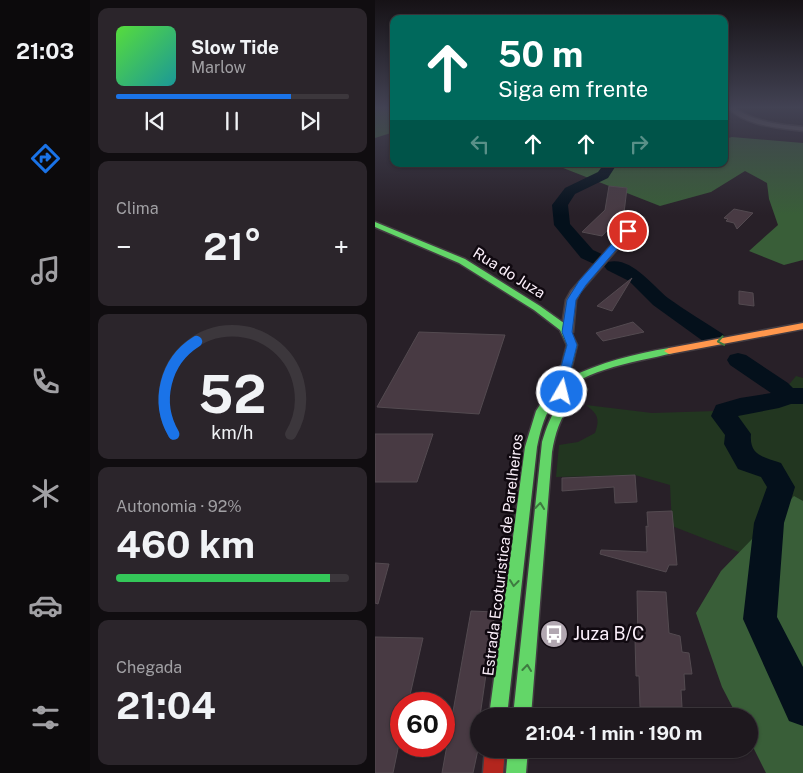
<!DOCTYPE html>
<html lang="pt">
<meta charset="utf-8">
<style>
body{margin:0;font-family:"Public Sans",sans-serif;background:#2b252b;color:#f1f3f6;height:100vh;display:flex;flex-direction:column;font-size:19px;white-space:nowrap}
*{box-sizing:border-box;margin:0}
p{font-size:16px;color:#a1a0a4}
.icon{flex:none;width:28px;height:28px;fill:none;stroke:currentColor;stroke-width:2;stroke-linecap:round;stroke-linejoin:round}
.map{position:relative;flex:1;overflow:hidden}
.side{display:flex;flex-direction:column;gap:8px;padding:8px;background:#100d10;width:285px}
.side>*{flex:none}
.top-card{position:absolute;left:15px;top:15px;width:338px;height:152px;border-radius:10px;box-shadow:0 1px 4px #0004,0 0 0 1px #3c373c;background:#00695c;color:#fff;overflow:hidden}
.speed{position:absolute;left:15px;top:692px;display:flex;gap:10px;font-size:25px;font-weight:700;text-align:center}
.speed>*{display:grid;place-content:center;width:65px;height:65px;border-radius:50%;background:#1e181e;box-shadow:0 1px 4px #0004,0 0 0 1px #3c373c;line-height:1}
.speed .limit{border:8px solid #d22;background:#fff;color:#111}
.pin{position:absolute;display:grid;place-items:center;width:42px;height:42px;color:#fff;margin:-21px;border:2px solid #fff;border-radius:50%;box-shadow:0 1px 5px #0007}
.me{position:absolute;width:55px;margin:-28px;rotate:8deg;stroke-linejoin:round;filter:drop-shadow(0 0 4px #0008)}
.turn{display:flex;align-items:center;gap:18px;height:105px;padding:0 25px;font-size:22px}
.turn .icon{width:65px;height:65px;stroke-width:2.5}
.turn b{display:block;font-size:35px;line-height:42px}
.lanes{display:flex;align-items:center;height:48px;padding:0 25px;background:#0003;justify-content:center;gap:25px;direction:ltr}
.lanes .off{opacity:.35}
.big{font-size:38px;font-weight:700;line-height:1.1}
.side .tile{flex:1;display:flex;flex-direction:column;justify-content:center;gap:8px;min-width:0;padding:0 18px;border-radius:10px;background:#2b252b}
.side .dial{align-items:center;gap:0}
.dial svg{height:130px;overflow:visible;fill:none;stroke:#3c373c;stroke-width:7;stroke-linecap:round;text-anchor:middle}
.dial text{fill:#f1f3f6;stroke:none}
.song{display:flex;align-items:center;gap:15px}
.cover{width:60px;height:60px;border-radius:8px;background:linear-gradient(135deg,hsl(110 70% 55%),hsl(180 70% 35%))}
.played{height:5px;border-radius:2px;background:linear-gradient(90deg,#1a73e8 75%,#3c373c 75%)}
.keys{display:flex;justify-content:space-around;direction:ltr}
.heat{display:flex;justify-content:space-between;align-items:center;font-size:28px;direction:ltr}
.charge{height:8px;border-radius:4px;background:linear-gradient(90deg,#34c759 92%,#3c373c 0)}
.trip{position:absolute;left:95px;top:708px;width:288px;height:50px;border-radius:25px;background:#1e181e;box-shadow:0 1px 4px #0004,0 0 0 1px #3c373c;font-weight:700;line-height:50px;text-align:center}
main{display:flex;flex:1;min-height:0}
.tab-bar{display:flex;flex-direction:column;width:90px;justify-content:space-around;align-items:center;background:#0c0a0c;color:#a1a0a4}
.tab-bar .icon{width:35px;height:35px}
.tab-bar .current{color:#1a73e8}
.tab-bar b{font-size:22px;color:#f1f3f6}
.map>svg:first-child{display:block}
.green{fill:#223620}
.forest{fill:#395e38}
.lines{fill:none;stroke-linecap:round;stroke-linejoin:round}
.river{fill:#04101b;fill-rule:evenodd}
.building{fill:#483a43;stroke:#534a50}
.street-casing{stroke:#433c42;stroke-width:3}
.fast-casing{stroke:#433c42;stroke-width:3}
.slow-casing{stroke:#433c42;stroke-width:3}
.jam-casing{stroke:#433c42;stroke-width:3}
.street{fill:#5e575e;fill-rule:evenodd}
.fast{fill:#63d668;fill-rule:evenodd}
.slow{fill:#ff974d;fill-rule:evenodd}
.jam{fill:#b3261e;fill-rule:evenodd}
.oneway{stroke:#3e7a40}
.route{fill:#1a73e8;stroke:#114b97}
.labels{text-anchor:middle;stroke-width:5;stroke-linejoin:round;paint-order:stroke}
.street-label{font-size:15px;fill:#fcf0fb;stroke:#100910}
.near-poi-label{font-size:18px;fill:#fcf0fb;stroke:#100910;text-anchor:start}
</style>
<main>
<nav class="tab-bar">
<b>21:03</b>
<svg class="icon current" aria-label="directions" viewBox="0 0 24 24"><path d="M12 3l9 9-9 9-9-9zM9 14v-3h6M13 9l2 2-2 2"/></svg>
<svg class="icon" aria-label="music" viewBox="0 0 24 24"><path d="M9 18V5l10-2v13"/><circle cx="6" cy="18" r="3"/><circle cx="16" cy="16" r="3"/></svg>
<svg class="icon" aria-label="phone" viewBox="0 0 24 24"><path d="M5 4h4l2 5-3 2q2 4 5 5l2-3 5 2v4C11 20 4 13 5 4z"/></svg>
<svg class="icon" aria-label="climate" viewBox="0 0 24 24"><path d="M12 3v18M4 7l16 10M4 17L20 7"/></svg>
<svg class="icon" aria-label="car" viewBox="0 0 24 24"><path d="M5 17H2v-5l4-1 3-4h7l3 4 3 1v5h-3M9 17h6M6 11h13"/><circle cx="7" cy="17" r="2"/><circle cx="17" cy="17" r="2"/></svg>
<svg class="icon" aria-label="filters" viewBox="0 0 24 24"><path d="M4 7h16M4 17h16"/><circle cx="9" cy="7" r="2"/><circle cx="15" cy="17" r="2"/></svg>
</nav>
<section class="side">
<div class="tile">
<div class="song"><i class="cover"></i><div><b>Slow Tide</b><p>Marlow</p></div></div>
<div class="played"></div>
<div class="keys"><svg class="icon" aria-label="previous" viewBox="0 0 24 24"><path d="M18 5L8 12l10 7zM5 5v14"/></svg><svg class="icon" aria-label="pause" viewBox="0 0 24 24"><path d="M8 5v14M16 5v14"/></svg><svg class="icon" aria-label="next" viewBox="0 0 24 24"><path d="M6 5l10 7-10 7zM19 5v14"/></svg></div>
</div>
<div class="tile"><p>Clima</p>
<div class="heat"><a>−</a><b class="big">21°</b><a>+</a></div>
</div>
<div class="tile dial"><svg viewBox="0 0 100 80">
<path d="M14 69A42 42 0 1 1 86 69"/>
<path d="M14 69A42 42 0 0 1 28 12" stroke="#1a73e8"/>
<text x="50" y="56" font-size="32" font-weight="700">52</text>
<text x="50" y="72" font-size="11">km/h</text>
</svg></div>
<div class="tile"><p>Autonomia · 92%</p><b class="big">460 km</b><div class="charge"></div></div>
<div class="tile"><p>Chegada</p><b class="big">21:04</b></div>
</section>
<div class="map">
<svg width="428" height="773" viewBox="0 0 428 773">
<rect width="100%" height="100%" fill="#282028"/>
<path class="green" d="M421,376L428,378V577L297,526L295,485L260,475L181,477L184,445L203,442L220,433C225,419 223,414 211,405L277,413L341,411L356,402L387,399L408,392Z"/>
<g class="forest">
<polygon points="0,107 19,107 19,132 0,138"/>
<polygon points="357,137 428,143 428,260 409,265 374,251 403,225 394,199 392,183 370,171 336,192 285,206 178,164 349,164 349,139"/>
<polygon points="419,496 428,501 428,773 391,773 374,739 374,716 362,716 347,687 321,613 346,571"/>
</g>
<g class="lines">
<g class="river">
<path d="M229,164H242L233,178L200,194L193,205L195,224L218,250L231,256L234,260L233,262C256,256 277,285 293,298C311,311 330,322 348,334L351,339L348,344L340,345L332,344L278,305L254,281L232,270L229,266L230,264H219L206,258L179,225L177,205L190,188L223,172Z"/>
<path d="M363,353L371,355L413,383L418,388H428V404H416L404,408L363,416L376,434C374,456 389,457 406,463L420,487L409,523L402,617L428,667V726L414,721L368,619L379,523L392,487L386,477L363,469L349,444L350,435L336,416L341,405L365,398L396,393L355,365L352,360L355,355Z"/>
</g>
</g>
<g class="building">
<polygon points="234,186 252,188 249,213 227,236 207,232 230,210"/>
<polygon points="359,209 378,213 362,229 359,223 351,221 353,219 349,218"/>
<polygon points="257,278 237,311 222,306"/>
<polygon points="364,291 378,293 379,306 364,304"/>
<polygon points="258,322 269,332 228,341 221,333"/>
<polygon points="44,332 130,335 104,414 2,407"/>
<polygon points="0,434 58,434 42,482 0,482"/>
<polygon points="260,475 262,502 240,503 239,487 187,491 187,478"/>
<polygon points="297,511 302,565 294,565 291,572 225,554 226,550 272,552 271,526 273,527 272,512"/>
<polygon points="0,563 14,564 3,604 0,603"/>
<polygon points="262,591 291,592 294,633 305,636 307,652 314,653 317,674 309,674 310,690 306,690 307,707 265,707 264,676 261,676 260,639 263,639"/>
<polygon points="96,611 120,612 105,716 104,716 104,745 98,773 67,773"/>
<polygon points="0,637 48,638 33,704 26,704 26,734 18,773 0,773"/>
</g>
<g class="lines">
<g class="street-casing">
<g id="street">
<path d="M352,107C359,106 363,111 370,114C388,123 409,125 428,127V131C404,128 370,126 352,107Z"/>
<polygon points="262,216 269,218 205,292 201,300 198,332 192,335 188,334 186,332 191,300 196,291"/>
</g>
</g>
<g class="fast-casing">
<g id="fast">
<path d="M0,222L90,259L165,306L193,326L202,345L194,378C226,362 259,354 294,348L299,351L298,353C258,363 199,369 176,406C168,419 165,433 162,447L132,716H114L150,447L161,411L170,397L181,387L192,345L185,330L159,310L84,263L0,227Z"/>
<path d="M206,385L212,389C208,394 202,398 197,403C185,417 180,434 177,452L156,716H138L167,442C172,424 185,391 206,385Z"/>
<polygon points="133,749 153,749 151,773 131,773"/>
</g>
</g>
<g class="slow-casing">
<polygon id="slow" points="428,323 428,329 294,354 289,351 294,348"/>
</g>
<g class="jam-casing">
<polygon id="jam" points="110,749 130,749 128,773 108,773"/>
</g>
<use href="#street" class="street"/>
<use href="#fast" class="fast"/>
<use href="#slow" class="slow"/>
<use href="#jam" class="jam"/>
</g>
<defs><path id="oneway-chevron" d="M-2-3.5L2.5 0L-2 3.5" fill="none" stroke-width="1.6" stroke-linecap="round" stroke-linejoin="round" transform="scale(1.25)"/></defs>
<g class="oneway">
<use href="#oneway-chevron" transform="translate(346 341) rotate(170)"/>
<use href="#oneway-chevron" transform="translate(165 506) rotate(-84)"/>
<use href="#oneway-chevron" transform="translate(139 583) rotate(97)"/>
<use href="#oneway-chevron" transform="translate(152 668) rotate(-84)"/>
</g>
<linearGradient id="sky" x2="0" y2="1"><stop stop-color="#161216"/><stop offset="0.5" stop-color="#424253"/><stop offset="1" stop-color="#424253" stop-opacity="0"/></linearGradient>
<rect width="428" height="215" fill="url(#sky)"/>
<polygon class="route" points="250,229 257,231 211,285 201,300 197,332 202,345 191,389 193,392 187,396 183,395 180,389 192,345 187,332 192,300 204,281"/>
<defs>
<g id="bus-disc" transform="scale(1.4375)"><circle r="9.5" fill="#b2a7b1" stroke="#100910"/><path d="M-5-6H5V4H4V6H2V4H-2V6H-4V4H-5ZM-3.5-4V0h7V-4ZM-3.5 1.2v1.5H-2V1.2ZM2 1.2v1.5H3.5V1.2Z" fill="#fff"/></g>
</defs>
<g fill-rule="evenodd">
<use href="#bus-disc" x="179" y="634"/>
</g>
<g class="labels">
<g class="street-label">
<text transform="translate(134 273) rotate(32)" y="5">Rua do Juza</text>
<text transform="translate(128 555) rotate(-83)" y="5">Estrada Ecoturistica de Parelheiros</text>
</g>
<g class="near-poi-label">
<text x="198" y="640">Juza B/C</text>
</g>
</g>
</svg>
<div class="speed"><div class="limit">60</div></div>
<div class="pin" style="left:253px;top:231px;background:#d93025"><svg class="icon" aria-label="arrive" viewBox="0 0 24 24"><path d="M6 21V4h12l-3 4 3 4H6"/></svg></div>
<svg class="me" style="left:187px;top:392px" viewBox="-20 -20 40 40"><circle r="17" fill="#1a73e8" stroke="#fff" stroke-width="3"/><path d="M0-11L8 9 0 5-8 9z" fill="#fff"/></svg>
<div class="trip">21:04 · 1 min · 190 m</div>
<div class="top-card">
<div class="turn"><svg class="icon" aria-label="ahead" viewBox="0 0 24 24"><path d="M12 20V5M6 11l6-6 6 6"/></svg><div><b>50 m</b>Siga em frente</div></div>
<div class="lanes"><svg class="icon off" aria-label="left" viewBox="0 0 24 24"><path d="M17 20v-9H6M10 6l-5 5 5 5"/></svg><svg class="icon" aria-label="ahead" viewBox="0 0 24 24"><path d="M12 20V5M6 11l6-6 6 6"/></svg><svg class="icon" aria-label="ahead" viewBox="0 0 24 24"><path d="M12 20V5M6 11l6-6 6 6"/></svg><svg class="icon off" aria-label="right" viewBox="0 0 24 24"><path d="M7 20v-9h11M14 6l5 5-5 5"/></svg></div>
</div>
</div>
</main>
